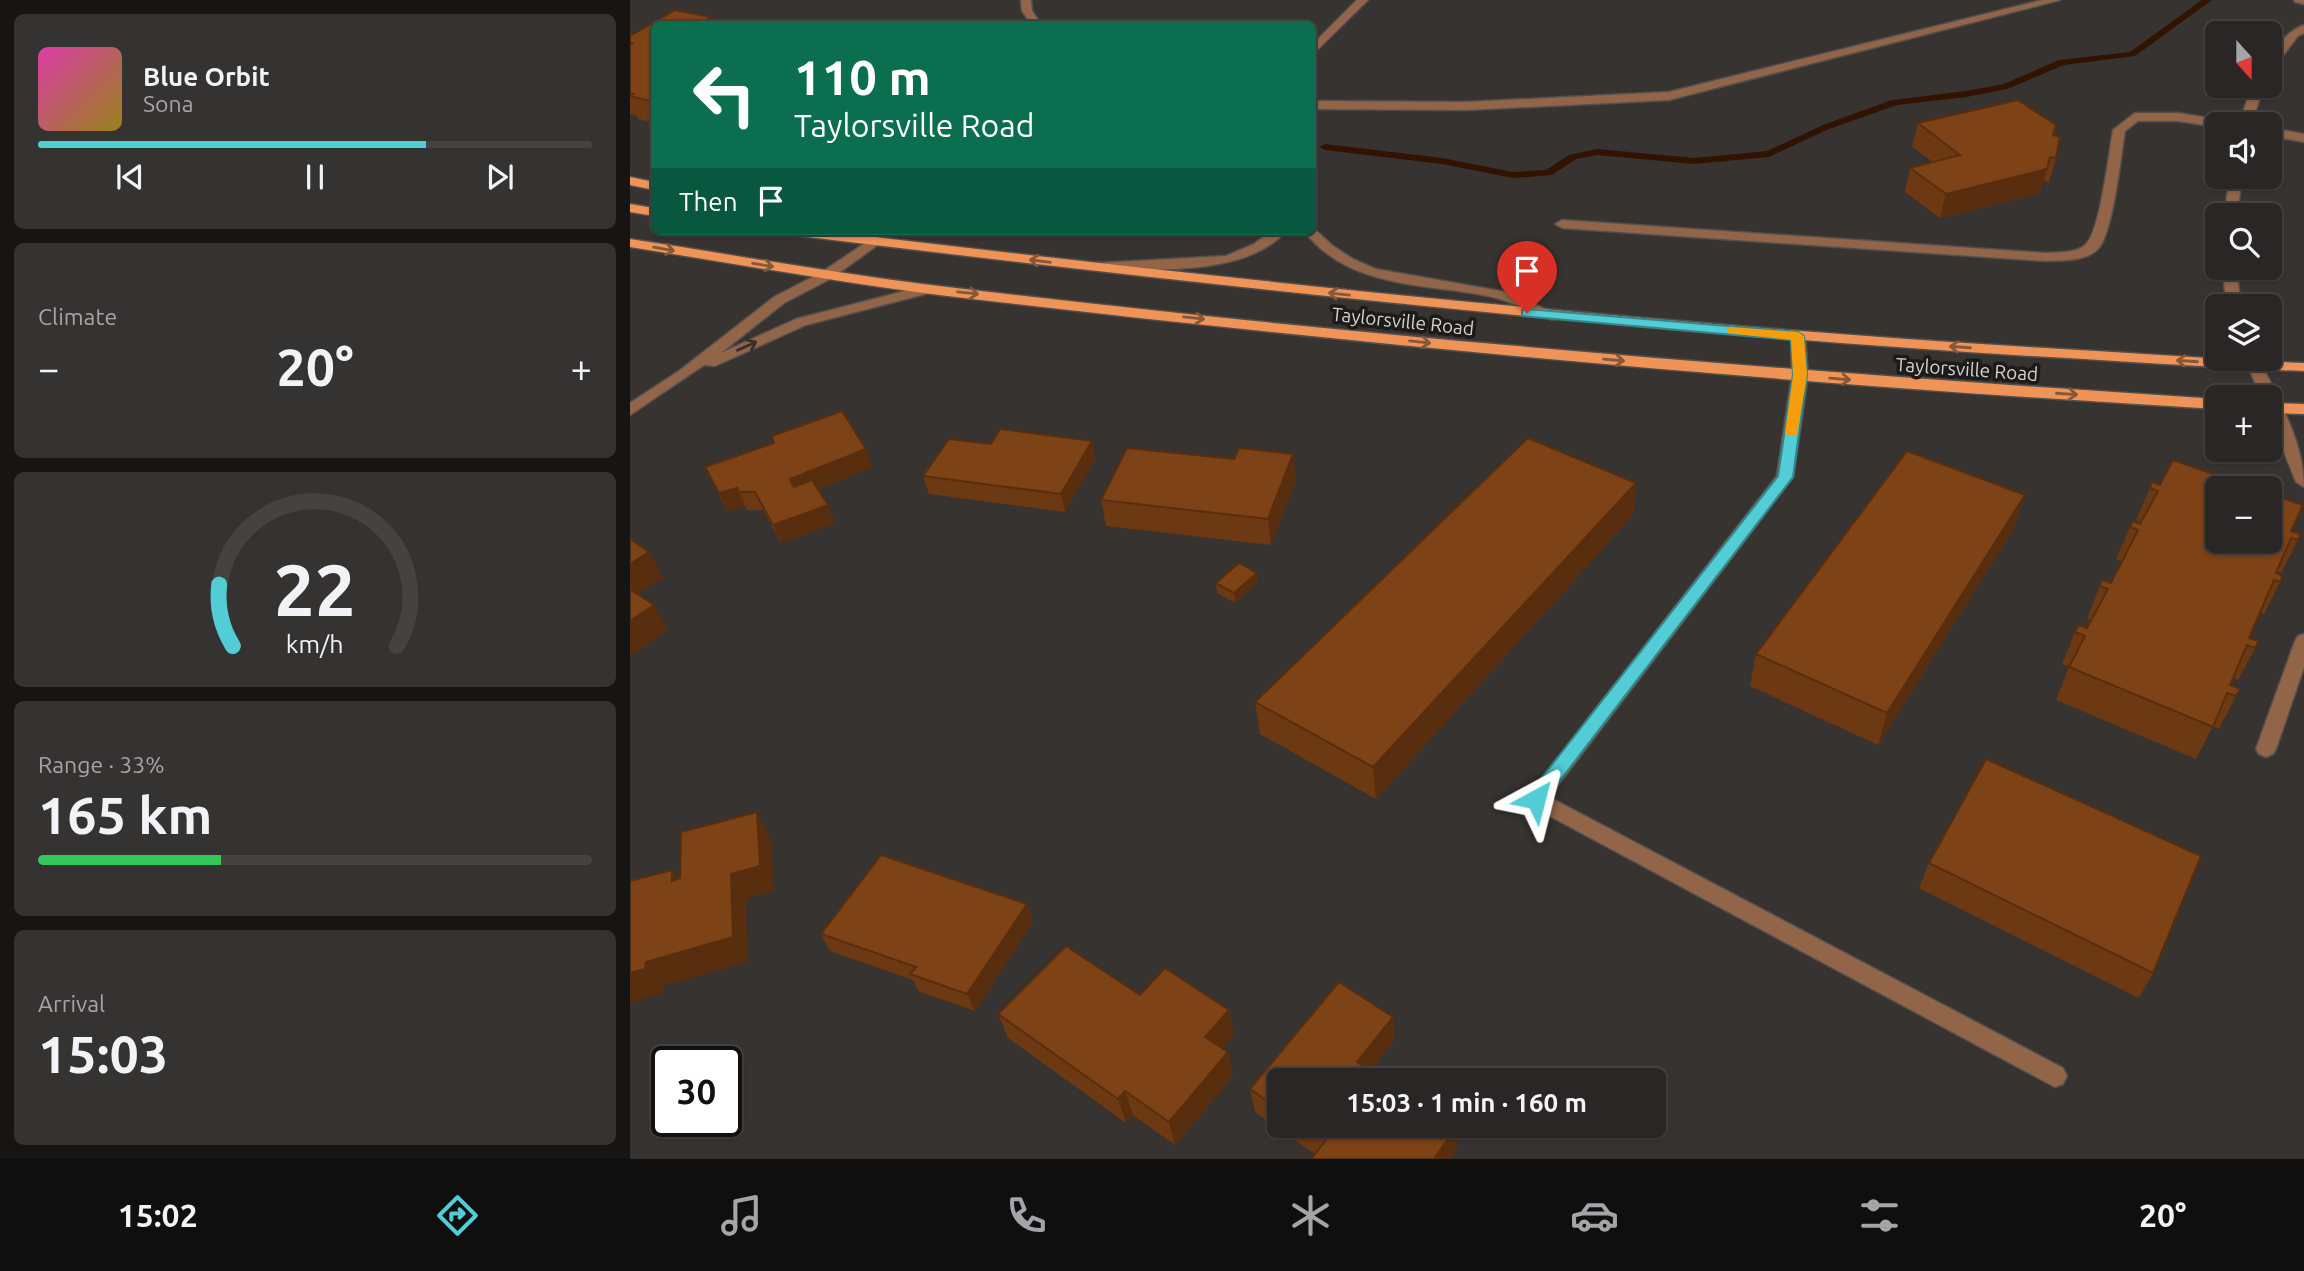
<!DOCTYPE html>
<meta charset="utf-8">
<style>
body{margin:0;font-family:Ubuntu,sans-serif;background:#353232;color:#f1f3f6;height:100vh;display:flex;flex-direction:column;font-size:26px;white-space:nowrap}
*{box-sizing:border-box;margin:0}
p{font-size:23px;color:#a5a5a7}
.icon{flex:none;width:38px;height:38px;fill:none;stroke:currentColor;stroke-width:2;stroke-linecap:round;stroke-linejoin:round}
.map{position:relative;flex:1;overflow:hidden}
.side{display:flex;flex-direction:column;gap:14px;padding:14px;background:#171514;width:630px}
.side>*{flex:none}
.hud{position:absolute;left:21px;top:21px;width:665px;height:214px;border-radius:10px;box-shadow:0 2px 5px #0004,0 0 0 2px #454342;background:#0b6e4f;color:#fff;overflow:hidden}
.needle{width:46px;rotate:159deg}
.fabs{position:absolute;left:1575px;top:21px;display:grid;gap:14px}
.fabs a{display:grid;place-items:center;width:77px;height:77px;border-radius:10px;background:#292625;box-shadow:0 2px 5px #0004,0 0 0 2px #454342;font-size:35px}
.speed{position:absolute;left:21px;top:1046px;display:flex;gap:14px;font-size:35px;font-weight:700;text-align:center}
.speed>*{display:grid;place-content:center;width:91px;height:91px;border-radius:50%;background:#292625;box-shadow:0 2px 5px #0004,0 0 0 2px #454342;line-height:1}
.speed .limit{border:4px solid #111;border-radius:10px;background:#fff;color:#111}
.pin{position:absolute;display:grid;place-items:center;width:60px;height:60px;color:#fff;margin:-72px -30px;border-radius:50% 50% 50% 0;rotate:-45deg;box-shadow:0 0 7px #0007}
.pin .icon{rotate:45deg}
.me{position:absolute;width:77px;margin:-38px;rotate:38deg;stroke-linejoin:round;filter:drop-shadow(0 0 5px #0008)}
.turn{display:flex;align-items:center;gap:24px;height:147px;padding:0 28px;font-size:32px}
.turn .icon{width:91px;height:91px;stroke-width:2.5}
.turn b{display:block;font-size:49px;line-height:60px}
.then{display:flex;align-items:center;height:66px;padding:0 28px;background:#0003;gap:14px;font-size:26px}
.big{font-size:52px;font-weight:600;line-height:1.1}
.side .widget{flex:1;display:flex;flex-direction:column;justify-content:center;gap:10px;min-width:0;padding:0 24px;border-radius:10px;background:#353232}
.side .dial{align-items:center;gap:0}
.dial svg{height:182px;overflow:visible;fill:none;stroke:#454342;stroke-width:7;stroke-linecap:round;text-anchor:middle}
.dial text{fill:#f1f3f6;stroke:none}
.song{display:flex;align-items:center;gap:21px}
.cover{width:84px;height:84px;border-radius:10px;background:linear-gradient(135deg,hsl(320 70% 55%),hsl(50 70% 35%))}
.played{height:7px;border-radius:4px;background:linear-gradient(90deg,#52ccd5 70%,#454342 70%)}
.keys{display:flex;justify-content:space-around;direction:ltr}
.heat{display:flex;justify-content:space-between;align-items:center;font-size:38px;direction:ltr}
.charge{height:10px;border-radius:5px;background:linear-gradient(90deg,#34c759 33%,#454342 0)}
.trip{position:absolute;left:637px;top:1068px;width:399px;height:70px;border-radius:10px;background:#292625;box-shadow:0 2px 5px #0004,0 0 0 2px #454342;font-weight:600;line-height:70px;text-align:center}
.tab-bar{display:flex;height:112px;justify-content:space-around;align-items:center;background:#100f0f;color:#a5a5a7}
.tab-bar .icon{width:49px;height:49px}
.tab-bar .selected{color:#52ccd5}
.tab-bar b{font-size:32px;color:#f1f3f6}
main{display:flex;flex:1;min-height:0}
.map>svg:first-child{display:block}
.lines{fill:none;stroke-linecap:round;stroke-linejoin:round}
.stream{fill:#321300;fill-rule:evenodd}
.minor-casing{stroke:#534f4d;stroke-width:3}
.major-casing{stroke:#534f4d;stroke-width:3}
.minor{fill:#926549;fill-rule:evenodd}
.major{fill:#ef9357;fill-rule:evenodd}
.wall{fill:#6c3913}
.shaded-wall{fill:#582e0f}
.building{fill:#7d4216;stroke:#582e0f;stroke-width:2}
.oneway{stroke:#865738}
.oneway2{stroke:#3a2e26}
.route{fill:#52ccd5;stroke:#35858a;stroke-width:2}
.slow{fill:#f59e0b}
.labels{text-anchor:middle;stroke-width:7;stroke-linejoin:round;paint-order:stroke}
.street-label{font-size:19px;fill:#d3d1cf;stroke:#1d1b1a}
</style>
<main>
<section class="side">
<div class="widget">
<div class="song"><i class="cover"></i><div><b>Blue Orbit</b><p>Sona</p></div></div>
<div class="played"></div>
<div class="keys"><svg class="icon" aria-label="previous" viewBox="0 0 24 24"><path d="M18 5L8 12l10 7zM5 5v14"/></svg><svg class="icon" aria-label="pause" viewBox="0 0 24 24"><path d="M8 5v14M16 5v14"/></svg><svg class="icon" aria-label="next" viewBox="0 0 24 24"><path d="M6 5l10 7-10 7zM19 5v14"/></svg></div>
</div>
<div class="widget"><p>Climate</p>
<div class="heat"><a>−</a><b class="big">20°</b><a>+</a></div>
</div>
<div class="widget dial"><svg viewBox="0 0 100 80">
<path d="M14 69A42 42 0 1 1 86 69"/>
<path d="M14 69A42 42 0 0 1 8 42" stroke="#52ccd5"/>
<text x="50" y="56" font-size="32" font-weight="700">22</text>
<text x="50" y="72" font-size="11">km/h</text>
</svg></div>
<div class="widget"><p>Range · 33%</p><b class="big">165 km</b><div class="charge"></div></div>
<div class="widget"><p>Arrival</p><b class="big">15:03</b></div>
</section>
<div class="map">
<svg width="1674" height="1159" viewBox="0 0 1674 1159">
<rect width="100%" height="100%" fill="#373331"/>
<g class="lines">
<polygon class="stream" points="1572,0 1582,0 1505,56 1434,65 1377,89 1336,97 1267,105 1199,129 1139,157 1064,164 967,155 946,159 922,175 883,178 812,164 695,150 690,147 695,144 812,158 883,172 916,170 939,155 967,149 1064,158 1137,151 1193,125 1262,100 1336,91 1374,84 1429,60 1500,52"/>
<g class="minor-casing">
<g id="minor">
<polygon points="391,0 401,0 402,11 411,24 401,24 392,11"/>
<polygon points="727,0 738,0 682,55 682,45"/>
<polygon points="1412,0 1430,0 1039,100 836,110 682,109 682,101 836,102 1039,92"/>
<polygon points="1664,0 1674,0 1674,4 1665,2"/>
<path d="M1674,25V33L1668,36L1644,67L1640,68C1640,51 1657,31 1674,25Z"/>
<polygon points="1622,86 1634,86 1621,124 1609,124"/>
<path d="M1505,113H1548L1591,120L1597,124H1587V127L1548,121H1508L1495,131C1491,155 1483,234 1468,249C1455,262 1432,260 1415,261L932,228L925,224L932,220L1415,253C1428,252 1448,254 1457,243C1470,229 1479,153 1483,130Z"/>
<polygon points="1640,128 1674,134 1674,142 1640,136"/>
<polygon points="1600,177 1612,177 1607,215 1594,215"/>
<path d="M682,227L703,246L723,259L746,269L876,292L931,316L924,320C903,315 885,302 863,297C797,283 720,290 674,231H682Z"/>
<path d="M641,231H656C616,277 524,268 468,271L461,267L468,263L596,256L624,244Z"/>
<polygon points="244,237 249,238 249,244 202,278 154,303 91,353 166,319 298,285 303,286 303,292 176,325 85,366 74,365 0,415 0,403 49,371 144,297 192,272"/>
<polygon points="1592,268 1606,268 1611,306 1597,306"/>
<polygon points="1168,332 1175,336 1178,375 1163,477 919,797 1433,1068 1437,1076 1433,1084 1425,1087 899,805 896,799 1147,476 1162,375 1161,336"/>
<path d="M1615,359H1629C1648,399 1674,442 1674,487L1666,482L1640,417V397H1631Z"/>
<polygon points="1674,634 1674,667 1646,749 1643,754 1636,757 1629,754 1626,749 1665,641 1668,636"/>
</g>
</g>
<g class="major-casing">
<g id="major">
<polygon points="0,177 24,182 24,190 0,185"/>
<polygon points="0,204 24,208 24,216 0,212"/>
<path d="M154,231H194C595,279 996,322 1398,347C1490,352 1582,359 1674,363V371C1582,368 1491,361 1400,356C985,330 573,285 161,235Z"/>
<path d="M0,239C100,254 201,273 301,285C729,337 1157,371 1587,399V409C1158,384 728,345 301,294C201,281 100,263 0,247Z"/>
<polygon points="1640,403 1674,404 1674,414 1640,413"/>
</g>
</g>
<use href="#minor" class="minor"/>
<use href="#major" class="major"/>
</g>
<g class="wall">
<polygon points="24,24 24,123 8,119 7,116 0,114 0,36"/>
<polygon points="1288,123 1423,135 1426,158 1419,182 1413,181 1410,193 1310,218 1275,192 1280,168 1303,162 1282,147"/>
<polygon points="462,441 465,459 435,512 299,494 293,476"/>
<polygon points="75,467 242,467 188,489 205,523 151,543 133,510 117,510 115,506 97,511"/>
<polygon points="666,479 641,545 476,526 471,500"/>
<polygon points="1006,483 1003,515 746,799 630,734 625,702"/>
<polygon points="1520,488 1671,534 1651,573 1647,571 1646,573 1653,576 1634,614 1629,613 1619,638 1629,641 1608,680 1602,678 1600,685 1606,696 1589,729 1583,726 1566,759 1426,700 1439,667 1432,664 1445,632 1457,628 1461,620 1457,619 1472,580 1481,583 1492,561 1486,559 1500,527 1510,524 1512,522 1506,520"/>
<polygon points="1395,495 1384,528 1248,745 1120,686 1126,654"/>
<polygon points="628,582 605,603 587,593 586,583"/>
<polygon points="1299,863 1523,973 1509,998 1289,888"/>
<polygon points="397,904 403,922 345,1011 288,991 283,980 200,951 191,934"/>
<polygon points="510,995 604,1034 592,1048 598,1052 603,1076 545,1145 503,1115 496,1123 378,1038 368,1014"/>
<polygon points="763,1017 764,1041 649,1080 649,1125 824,1125 827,1150 820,1159 681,1159 685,1154 625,1112 620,1089"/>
</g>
<g class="shaded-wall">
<polygon points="81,17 84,24 69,24"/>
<polygon points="1417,169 1410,193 1310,218 1316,194"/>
<polygon points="462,441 465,459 435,512 431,494"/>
<polygon points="236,449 242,467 167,497 160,479"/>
<polygon points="663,454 666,479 641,545 638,519"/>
<polygon points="1006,483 1003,515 746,799 743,767"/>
<polygon points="107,488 115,506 97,511 89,493"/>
<polygon points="1395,495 1384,528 1248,745 1257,713"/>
<polygon points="198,505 205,523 151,543 143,525"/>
<polygon points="19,552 33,578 0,599 0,564"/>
<polygon points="627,573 628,582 605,603 604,593"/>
<polygon points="24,605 38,631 0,656 0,621"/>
<polygon points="127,812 141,838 144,891 116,899 118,962 33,986 32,993 0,1003 0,973 16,962 101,874"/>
<polygon points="42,870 58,895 42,881"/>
<polygon points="397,904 403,922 345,1011 337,994"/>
<polygon points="599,1010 604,1034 581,1061 575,1037"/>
<polygon points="763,1017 764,1041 734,1080 727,1062"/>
<polygon points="598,1052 603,1076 545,1145 539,1122"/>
<polygon points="495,1091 503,1115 496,1123 488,1099"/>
<polygon points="826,1127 827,1150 820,1159 804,1159"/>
</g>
<g class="building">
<polygon points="45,10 81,17 69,24 24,24 24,102 0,96 3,94 0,93 0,44 2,43 0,42 0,36"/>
<polygon points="1388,100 1426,125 1423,135 1430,137 1426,158 1420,157 1417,169 1316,194 1280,168 1330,155 1288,123"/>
<polygon points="212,411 236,449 160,479 164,487 182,480 198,505 143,525 125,492 109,492 107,488 89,493 75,467 144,443 142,436"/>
<polygon points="370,429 462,441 431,494 293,476 319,439 361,444"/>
<polygon points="898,438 1006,483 743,767 625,702"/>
<polygon points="497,448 604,459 609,448 663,454 638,519 471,500"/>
<polygon points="1277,451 1395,495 1257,713 1126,654"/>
<polygon points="1543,460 1624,488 1587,488 1587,541 1640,541 1640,494 1673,505 1661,531 1671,534 1668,540 1661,538 1646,573 1653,576 1650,582 1644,580 1619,638 1629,641 1625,648 1617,645 1600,685 1610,689 1606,696 1597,693 1583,727 1439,667 1455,636 1445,632 1449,625 1457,628 1478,589 1470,586 1472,580 1481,583 1508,530 1500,527 1503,521 1510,524 1528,491 1520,488 1522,482 1530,485"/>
<polygon points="0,539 19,552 0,564"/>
<polygon points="609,563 627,573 604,593 586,583"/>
<polygon points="0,589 24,605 0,621"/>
<polygon points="1356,759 1571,856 1523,973 1299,863"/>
<polygon points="127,812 130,866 101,874 103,937 16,962 15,969 0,973 0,881 42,870 42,881 50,878 51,832"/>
<polygon points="251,855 397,904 337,994 280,974 286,967 191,934"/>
<polygon points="436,946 510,995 535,968 599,1010 575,1037 598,1052 539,1122 495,1091 488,1099 368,1014"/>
<polygon points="709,982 763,1017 727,1062 754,1080 649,1080 649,1109 620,1089"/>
<polygon points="674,1125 824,1125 826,1127 804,1159 681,1159 696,1140"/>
</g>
<defs><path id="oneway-shaft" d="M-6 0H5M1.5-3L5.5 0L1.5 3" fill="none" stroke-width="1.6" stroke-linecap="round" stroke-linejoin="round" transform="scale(1.75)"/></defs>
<g class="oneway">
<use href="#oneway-shaft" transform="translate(34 249) rotate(10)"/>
<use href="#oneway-shaft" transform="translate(410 261) rotate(-173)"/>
<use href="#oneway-shaft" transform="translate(133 265) rotate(9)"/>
<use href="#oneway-shaft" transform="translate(338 293) rotate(6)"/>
<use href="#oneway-shaft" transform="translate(709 294) rotate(-174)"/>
<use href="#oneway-shaft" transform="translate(564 318) rotate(6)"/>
<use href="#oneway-shaft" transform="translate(790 342) rotate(6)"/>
<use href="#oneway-shaft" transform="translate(1330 347) rotate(-176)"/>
<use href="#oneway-shaft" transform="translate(984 360) rotate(5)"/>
<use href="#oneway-shaft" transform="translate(1557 361) rotate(-176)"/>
<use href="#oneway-shaft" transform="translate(1210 379) rotate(5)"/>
<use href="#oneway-shaft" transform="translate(1437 394) rotate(4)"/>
</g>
<use class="oneway2" href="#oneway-shaft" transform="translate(117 346) rotate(-24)"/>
<polygon class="route" points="897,309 1168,332 1174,336 1177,375 1163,477 912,804 906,806 899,804 896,799 899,794 1148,476 1163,375 1161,340 892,316 892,310"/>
<polygon class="slow" points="1101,327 1168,332 1174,336 1177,375 1167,436 1157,436 1155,433 1163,375 1161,340 1097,333 1097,328"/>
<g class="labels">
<g class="street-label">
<text transform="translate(773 321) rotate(6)" y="7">Taylorsville Road</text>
<text transform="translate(1337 369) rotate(4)" y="7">Taylorsville Road</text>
</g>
</g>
</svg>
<div class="fabs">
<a><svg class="needle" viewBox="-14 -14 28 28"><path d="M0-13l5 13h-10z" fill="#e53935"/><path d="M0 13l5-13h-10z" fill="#a5a5a7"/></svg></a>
<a><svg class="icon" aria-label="sound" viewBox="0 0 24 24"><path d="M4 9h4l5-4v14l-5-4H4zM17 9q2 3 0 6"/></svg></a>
<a><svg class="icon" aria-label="search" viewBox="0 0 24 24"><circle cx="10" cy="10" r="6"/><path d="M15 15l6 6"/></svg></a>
<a><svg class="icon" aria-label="layers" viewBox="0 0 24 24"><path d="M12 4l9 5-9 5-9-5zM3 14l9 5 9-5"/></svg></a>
<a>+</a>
<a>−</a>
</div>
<div class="speed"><div class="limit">30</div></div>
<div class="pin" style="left:897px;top:313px;background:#d93025"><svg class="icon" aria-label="arrive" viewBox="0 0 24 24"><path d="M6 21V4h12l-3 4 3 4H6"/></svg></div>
<svg class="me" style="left:906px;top:799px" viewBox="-20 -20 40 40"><path d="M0-17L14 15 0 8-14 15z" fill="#52ccd5" stroke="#fff" stroke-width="4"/></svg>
<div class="trip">15:03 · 1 min · 160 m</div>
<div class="hud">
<div class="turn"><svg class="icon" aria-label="left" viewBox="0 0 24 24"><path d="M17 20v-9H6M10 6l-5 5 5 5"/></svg><div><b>110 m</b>Taylorsville Road</div></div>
<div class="then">Then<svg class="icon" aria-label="arrive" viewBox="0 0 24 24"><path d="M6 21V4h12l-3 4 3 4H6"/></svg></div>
</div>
</div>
</main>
<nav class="tab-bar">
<b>15:02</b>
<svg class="icon selected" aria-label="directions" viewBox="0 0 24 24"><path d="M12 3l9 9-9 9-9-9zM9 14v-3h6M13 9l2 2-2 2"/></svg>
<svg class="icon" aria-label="music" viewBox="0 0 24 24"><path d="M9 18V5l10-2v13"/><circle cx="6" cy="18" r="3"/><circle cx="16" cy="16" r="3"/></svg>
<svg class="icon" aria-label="phone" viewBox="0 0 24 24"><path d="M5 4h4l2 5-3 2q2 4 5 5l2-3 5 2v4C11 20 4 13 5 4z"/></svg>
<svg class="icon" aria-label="climate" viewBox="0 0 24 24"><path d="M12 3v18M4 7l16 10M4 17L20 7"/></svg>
<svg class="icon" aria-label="car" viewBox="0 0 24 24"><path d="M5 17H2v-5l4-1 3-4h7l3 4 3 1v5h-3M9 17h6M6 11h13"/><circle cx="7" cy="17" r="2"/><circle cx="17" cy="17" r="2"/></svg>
<svg class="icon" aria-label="filters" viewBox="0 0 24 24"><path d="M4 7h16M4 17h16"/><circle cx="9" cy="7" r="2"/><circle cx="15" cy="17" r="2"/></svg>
<b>20°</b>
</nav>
